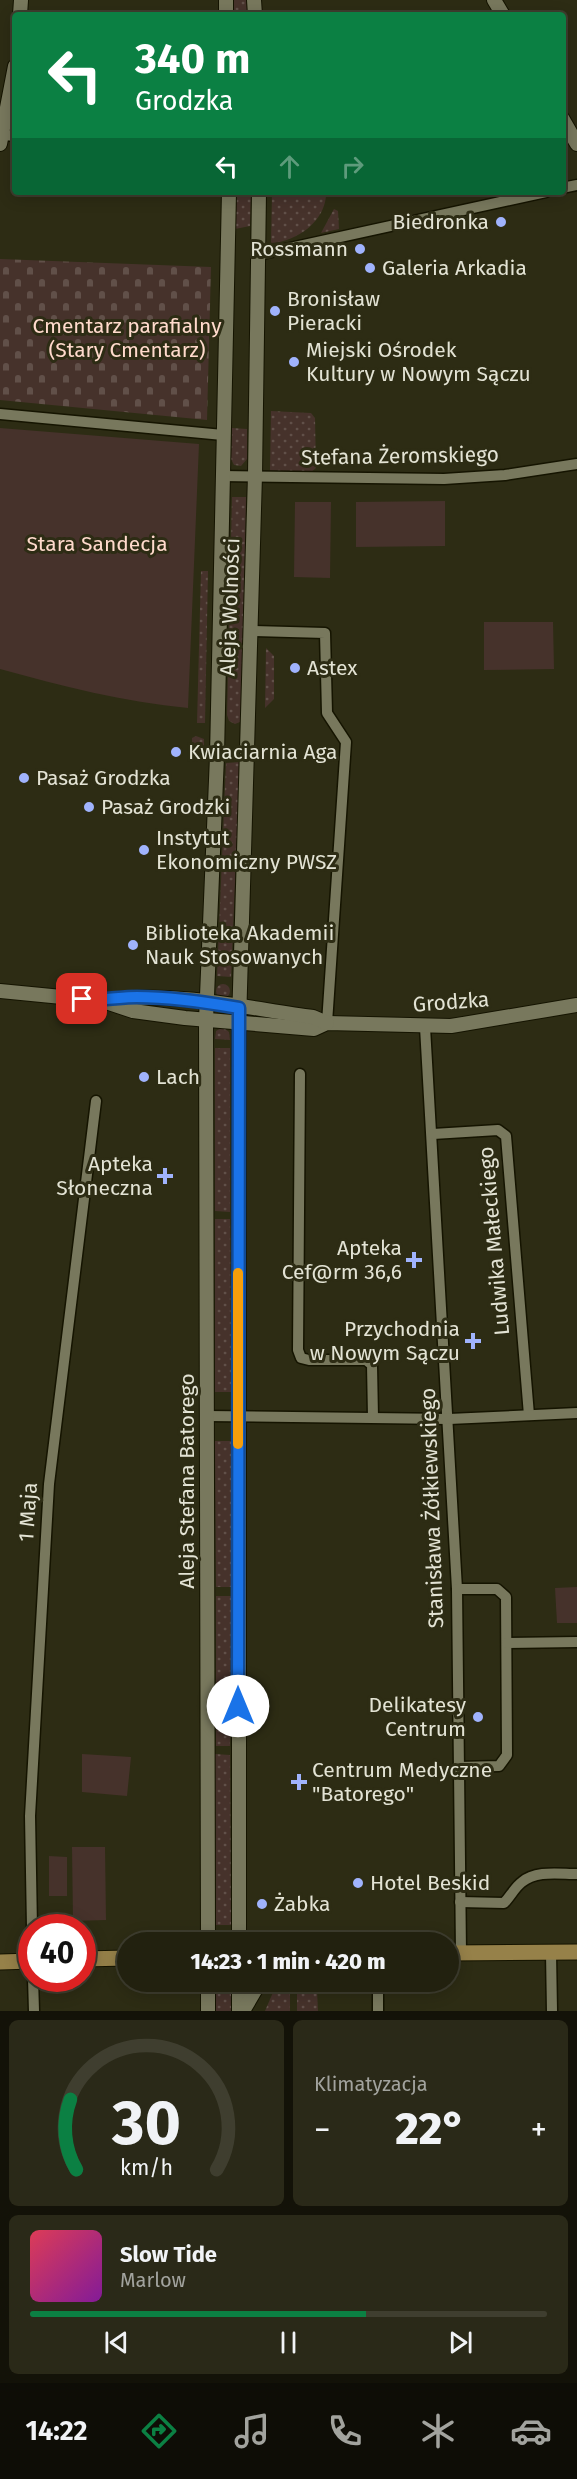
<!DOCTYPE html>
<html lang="pl">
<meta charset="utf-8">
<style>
body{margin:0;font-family:"Fira Sans",sans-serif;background:#2a2918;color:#f1f3f6;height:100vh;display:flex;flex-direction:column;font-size:22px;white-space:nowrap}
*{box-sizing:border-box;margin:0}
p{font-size:20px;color:#a2a39e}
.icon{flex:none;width:33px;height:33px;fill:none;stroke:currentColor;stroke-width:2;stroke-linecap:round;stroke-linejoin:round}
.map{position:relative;height:2011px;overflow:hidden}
.drawer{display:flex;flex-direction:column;gap:9px;padding:9px;background:#131208;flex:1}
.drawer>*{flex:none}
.banner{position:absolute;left:12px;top:12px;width:554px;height:183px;border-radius:6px;box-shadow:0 3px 15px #0003,0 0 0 2px #3f3e2f;background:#0b8043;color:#fff;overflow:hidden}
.speed{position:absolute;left:18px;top:1914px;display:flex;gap:12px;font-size:30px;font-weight:700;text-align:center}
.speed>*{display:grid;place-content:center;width:78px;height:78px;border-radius:50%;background:#22210f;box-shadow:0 3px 15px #0003,0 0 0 2px #3f3e2f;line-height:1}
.speed .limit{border:9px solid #d22;background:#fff;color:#111}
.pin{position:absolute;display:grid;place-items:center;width:51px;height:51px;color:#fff;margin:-26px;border-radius:12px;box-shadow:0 3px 9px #0006}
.me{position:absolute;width:66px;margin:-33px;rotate:0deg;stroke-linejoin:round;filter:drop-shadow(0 0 4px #0008)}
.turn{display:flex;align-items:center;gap:21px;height:126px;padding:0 24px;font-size:27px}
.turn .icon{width:78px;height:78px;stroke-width:2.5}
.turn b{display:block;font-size:42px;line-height:51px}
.lanes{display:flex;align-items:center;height:57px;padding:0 24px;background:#0003;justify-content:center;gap:30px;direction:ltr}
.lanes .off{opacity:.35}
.big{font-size:45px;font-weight:800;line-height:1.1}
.drawer .card{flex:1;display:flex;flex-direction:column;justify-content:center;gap:9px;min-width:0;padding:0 21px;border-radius:9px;background:#2a2918}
.drawer .dial{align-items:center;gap:0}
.dial svg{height:156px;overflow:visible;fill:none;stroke:#3f3e2f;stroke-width:7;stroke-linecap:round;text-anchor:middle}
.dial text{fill:#f1f3f6;stroke:none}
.song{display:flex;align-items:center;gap:18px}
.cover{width:72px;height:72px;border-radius:9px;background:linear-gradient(135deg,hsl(350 70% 55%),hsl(290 70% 35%))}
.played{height:6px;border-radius:3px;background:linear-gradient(90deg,#0b8043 65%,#3f3e2f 65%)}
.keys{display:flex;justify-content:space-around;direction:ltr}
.heat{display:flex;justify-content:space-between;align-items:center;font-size:33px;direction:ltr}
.drawer .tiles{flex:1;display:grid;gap:9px;grid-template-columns:1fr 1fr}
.card:last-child{grid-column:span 2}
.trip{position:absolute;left:117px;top:1932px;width:342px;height:60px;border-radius:30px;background:#22210f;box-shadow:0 3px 15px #0003,0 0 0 2px #3f3e2f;font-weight:800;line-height:60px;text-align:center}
.menu{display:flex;height:96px;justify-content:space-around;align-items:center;background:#0e0d06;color:#a2a39e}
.menu .icon{width:42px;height:42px}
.menu .selected{color:#0b8043}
.menu b{font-size:27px;color:#f1f3f6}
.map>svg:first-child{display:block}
.grass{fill:url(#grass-dots)}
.cemetery{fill:url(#cemetery-stones)}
.park{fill:#46322b}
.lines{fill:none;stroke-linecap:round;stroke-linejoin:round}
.minor-casing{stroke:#151400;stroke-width:13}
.tertiary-casing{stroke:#151400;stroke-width:16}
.secondary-casing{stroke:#151400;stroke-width:17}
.minor{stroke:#78785d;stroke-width:10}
.tertiary{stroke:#78785d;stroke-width:14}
.secondary{stroke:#968149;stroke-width:15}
.route-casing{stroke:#114b97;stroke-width:15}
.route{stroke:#1a73e8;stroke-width:10}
.slow{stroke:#f59e0b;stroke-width:10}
.poi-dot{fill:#a0b3fd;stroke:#2d2c14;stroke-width:2}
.labels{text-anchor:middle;stroke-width:6;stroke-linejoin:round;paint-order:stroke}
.poi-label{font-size:21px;fill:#e3e3d4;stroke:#2d2c14;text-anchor:start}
.park-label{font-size:21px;fill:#ffdacc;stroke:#2d2c14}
.street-label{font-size:21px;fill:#e3e3d4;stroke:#2d2c14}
</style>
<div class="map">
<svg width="577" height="2011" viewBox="0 0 577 2011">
<defs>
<pattern id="grass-dots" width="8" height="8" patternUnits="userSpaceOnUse" patternTransform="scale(1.5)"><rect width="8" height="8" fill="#46322b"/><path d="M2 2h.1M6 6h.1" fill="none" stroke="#615049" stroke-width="1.8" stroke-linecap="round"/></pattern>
<pattern id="cemetery-stones" width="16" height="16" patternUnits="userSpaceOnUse" patternTransform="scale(1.5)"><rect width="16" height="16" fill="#46322b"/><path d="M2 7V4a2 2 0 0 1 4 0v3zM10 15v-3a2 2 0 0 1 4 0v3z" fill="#615049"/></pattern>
</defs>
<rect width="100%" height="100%" fill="#2d2c14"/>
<g class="grass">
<polygon points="233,0 248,0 249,15 234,15"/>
<polygon points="236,192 251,192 250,226 235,229"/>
<path d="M272,192H326C327,220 297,242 271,243Z"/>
<polygon points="334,209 338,211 339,229 321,233"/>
<polygon points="271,411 311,413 315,418 316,468 311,472 270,471"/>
<polygon points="232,428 247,429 247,459 241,466 234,465 231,459"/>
<polygon points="232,497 246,497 242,716 240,722 235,724 229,721 227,715"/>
<polygon points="201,571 208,571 205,723 197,723"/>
<polygon points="266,648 274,656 274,699 265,708"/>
<polygon points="196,736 204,739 204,755 192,745 192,738"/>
<polygon points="240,762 231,977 217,976 226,763"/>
<circle cx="223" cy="991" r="7"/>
<polygon points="223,1027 229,1032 230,1040 215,1039 216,1031"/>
<polygon points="215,1048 230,1048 230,1212 215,1211"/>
<polygon points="215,1219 230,1219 231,1392 215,1392"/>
<polygon points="215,1441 231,1441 231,1587 216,1587"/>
<polygon points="216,1596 231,1596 230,1746 216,1746"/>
<polygon points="215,1754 230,1755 231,1925 216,1925"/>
<rect x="216" y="1988" width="15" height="23"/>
<polygon points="274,1990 290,1991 290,2011 265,2011"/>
<polygon points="297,1990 317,1990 318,2011 297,2011"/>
</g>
<polygon class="cemetery" points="0,259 211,267 207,420 0,400"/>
<g class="park">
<path d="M0,428L199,444L188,708C124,702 62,686 0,669Z"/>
<polygon points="445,501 445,546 356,547 356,502"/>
<polygon points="295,502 331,502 330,578 294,577"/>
<polygon points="484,622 553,622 554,669 484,670"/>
<polygon points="577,1587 577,1623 557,1623 555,1588"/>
<polygon points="82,1754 131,1757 127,1796 82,1792"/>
<polygon points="72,1847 105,1847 106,1920 73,1921"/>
<polygon points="49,1856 67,1857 67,1896 49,1896"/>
</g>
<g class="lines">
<g class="minor-casing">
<g id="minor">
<polyline points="4,135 15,136"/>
<polyline points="562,188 577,185"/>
<polyline points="258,255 546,192"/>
<polyline points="0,414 223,435"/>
<polyline points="222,476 444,479 505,475 577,464"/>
<polyline points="251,631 325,633 327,713 346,742 327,1023"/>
<polyline points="425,1027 457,1589 461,1953"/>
<polyline points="300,1074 298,1350 301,1358 309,1360 366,1360 372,1365 373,1417"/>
<polyline points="433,1134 498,1130 506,1136 529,1415"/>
<polyline points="207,1416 449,1419 577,1413"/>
<polyline points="457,1589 497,1589 506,1597 507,1755 499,1766 458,1767"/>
<polyline points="507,1643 577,1642"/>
<path d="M460,1902L504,1903C510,1897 515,1887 522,1882C536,1870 559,1874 577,1874"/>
<polyline points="32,1928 30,1816 49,1484 96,1101"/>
<polyline points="551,1953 552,2011"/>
<polyline points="33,1978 34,2011"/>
<polyline points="378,2011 378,1982"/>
</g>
</g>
<g class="tertiary-casing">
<g id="tertiary">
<polyline points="226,0 226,15"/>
<polyline points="254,0 255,15"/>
<polyline points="494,0 503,15"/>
<polyline points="20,15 21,0"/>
<polyline points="562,118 577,144"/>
<polyline points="0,144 15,66"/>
<polyline points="0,991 103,1001 133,1011 185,1018 314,1029 327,1023 451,1026 577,1005"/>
<path d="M108,1000C175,991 246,1008 313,1017L327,1023"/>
<polyline points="208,1942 206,1020 217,756 229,192"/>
<polyline points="239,1942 239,1023 255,475 259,192"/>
<polyline points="208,1982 208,2011"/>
<polyline points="239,2011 239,1982"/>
<polyline points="243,2011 260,1982"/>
</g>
</g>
<g class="secondary-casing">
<g id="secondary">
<polyline points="448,1953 577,1952"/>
<polyline points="82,1959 128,1958"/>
<polyline points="0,1962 32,1961"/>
</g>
</g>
<use href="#minor" class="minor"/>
<use href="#tertiary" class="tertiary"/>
<use href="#secondary" class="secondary"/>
</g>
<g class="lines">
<g class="route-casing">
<path id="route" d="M82,999C101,1001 119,997 137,997C172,997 205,1002 239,1008L238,1706"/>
</g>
<use href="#route" class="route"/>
<polyline class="slow" points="238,1273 238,1444"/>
</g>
<g class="poi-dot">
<circle cx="501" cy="222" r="6"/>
<circle cx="360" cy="249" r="6"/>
<circle cx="370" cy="268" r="6"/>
<circle cx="275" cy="311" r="6"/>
<circle cx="294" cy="362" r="6"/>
<circle cx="295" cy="668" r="6"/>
<circle cx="176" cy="752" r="6"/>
<circle cx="24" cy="778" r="6"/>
<circle cx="89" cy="807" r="6"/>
<circle cx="144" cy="850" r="6"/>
<circle cx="133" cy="945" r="6"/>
<circle cx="144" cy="1077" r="6"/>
<path d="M162 1167h6v6h6v6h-6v6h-6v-6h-6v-6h6z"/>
<path d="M411 1251h6v6h6v6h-6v6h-6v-6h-6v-6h6z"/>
<path d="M470 1332h6v6h6v6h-6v6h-6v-6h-6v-6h6z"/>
<circle cx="478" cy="1717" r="6"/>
<path d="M296 1773h6v6h6v6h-6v6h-6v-6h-6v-6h6z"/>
<circle cx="358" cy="1883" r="6"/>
<circle cx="262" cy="1904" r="6"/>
</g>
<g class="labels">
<g class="poi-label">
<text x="489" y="229" text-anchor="end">Biedronka</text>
<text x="348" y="256" text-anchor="end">Rossmann</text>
<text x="382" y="275">Galeria Arkadia</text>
<text x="287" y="306">Bronisław<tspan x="287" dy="24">Pieracki</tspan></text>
<text x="306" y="357">Miejski Ośrodek<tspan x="306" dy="24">Kultury w Nowym Sączu</tspan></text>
<text x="307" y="675">Astex</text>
<text x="188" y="759">Kwiaciarnia Aga</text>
<text x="36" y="785">Pasaż Grodzka</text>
<text x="101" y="814">Pasaż Grodzki</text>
<text x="156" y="845">Instytut<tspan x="156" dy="24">Ekonomiczny PWSZ</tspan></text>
<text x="145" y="940">Biblioteka Akademii<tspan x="145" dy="24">Nauk Stosowanych</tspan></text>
<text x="156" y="1084">Lach</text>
<text x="153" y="1171" text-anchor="end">Apteka<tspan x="153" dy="24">Słoneczna</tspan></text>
<text x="402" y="1255" text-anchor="end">Apteka<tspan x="402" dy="24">Cef@rm 36,6</tspan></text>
<text x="460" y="1336" text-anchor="end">Przychodnia<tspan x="460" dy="24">w Nowym Sączu</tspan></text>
<text x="466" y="1712" text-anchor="end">Delikatesy<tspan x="466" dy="24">Centrum</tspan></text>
<text x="312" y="1777">Centrum Medyczne<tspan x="312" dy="24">"Batorego"</tspan></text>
<text x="370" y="1890">Hotel Beskid</text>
<text x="274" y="1911">Żabka</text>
</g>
<g class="park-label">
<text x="127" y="333">Cmentarz parafialny<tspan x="127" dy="24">(Stary Cmentarz)</tspan></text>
<text x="97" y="551">Stara Sandecja</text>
</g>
<g class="street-label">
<text transform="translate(400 456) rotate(-1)" y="7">Stefana Żeromskiego</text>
<text transform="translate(230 607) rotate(-88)" y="7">Aleja Wolności</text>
<text transform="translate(451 1002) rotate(-4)" y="7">Grodzka</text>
<text transform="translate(494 1241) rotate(-95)" y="7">Ludwika Małeckiego</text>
<text transform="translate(187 1481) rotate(-90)" y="7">Aleja Stefana Batorego</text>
<text transform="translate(432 1508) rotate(-92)" y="7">Stanisława Żółkiewskiego</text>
<text transform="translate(28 1512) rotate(-86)" y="7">1 Maja</text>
</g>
</g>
</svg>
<div class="speed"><div class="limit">40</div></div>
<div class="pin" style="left:82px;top:999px;background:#d93025"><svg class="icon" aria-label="arrive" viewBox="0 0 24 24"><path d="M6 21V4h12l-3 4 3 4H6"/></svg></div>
<svg class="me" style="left:238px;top:1706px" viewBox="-20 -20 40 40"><circle r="19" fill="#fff"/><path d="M0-13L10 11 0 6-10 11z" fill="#1a73e8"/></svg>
<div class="trip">14:23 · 1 min · 420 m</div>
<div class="banner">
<div class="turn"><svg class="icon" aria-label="left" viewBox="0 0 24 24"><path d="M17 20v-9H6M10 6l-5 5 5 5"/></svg><div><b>340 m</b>Grodzka</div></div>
<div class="lanes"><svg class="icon" aria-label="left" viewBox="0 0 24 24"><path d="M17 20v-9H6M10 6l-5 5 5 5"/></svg><svg class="icon off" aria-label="ahead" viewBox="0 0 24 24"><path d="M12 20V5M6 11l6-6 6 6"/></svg><svg class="icon off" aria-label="right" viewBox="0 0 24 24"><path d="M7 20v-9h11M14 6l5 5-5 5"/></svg></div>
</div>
</div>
<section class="drawer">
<div class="tiles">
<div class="card dial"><svg viewBox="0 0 100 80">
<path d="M14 69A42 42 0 1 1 86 69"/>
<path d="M14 69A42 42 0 0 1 11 33" stroke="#0b8043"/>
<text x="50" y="56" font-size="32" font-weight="700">30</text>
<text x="50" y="72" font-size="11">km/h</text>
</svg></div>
<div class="card"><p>Klimatyzacja</p>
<div class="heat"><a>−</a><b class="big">22°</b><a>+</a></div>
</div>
<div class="card">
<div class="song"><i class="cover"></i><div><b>Slow Tide</b><p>Marlow</p></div></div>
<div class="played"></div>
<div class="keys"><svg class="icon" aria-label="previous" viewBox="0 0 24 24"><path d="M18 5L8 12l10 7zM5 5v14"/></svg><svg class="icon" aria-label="pause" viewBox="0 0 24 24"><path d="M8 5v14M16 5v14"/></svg><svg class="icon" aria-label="next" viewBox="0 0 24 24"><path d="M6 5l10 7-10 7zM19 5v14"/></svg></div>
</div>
</div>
</section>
<nav class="menu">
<b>14:22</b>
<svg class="icon selected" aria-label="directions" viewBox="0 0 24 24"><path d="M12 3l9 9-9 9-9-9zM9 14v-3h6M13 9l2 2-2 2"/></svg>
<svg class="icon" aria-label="music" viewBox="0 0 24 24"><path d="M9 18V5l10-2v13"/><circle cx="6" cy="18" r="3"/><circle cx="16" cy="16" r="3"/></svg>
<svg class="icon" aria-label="phone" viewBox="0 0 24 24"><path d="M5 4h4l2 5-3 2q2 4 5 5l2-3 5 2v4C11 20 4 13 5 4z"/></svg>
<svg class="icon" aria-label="climate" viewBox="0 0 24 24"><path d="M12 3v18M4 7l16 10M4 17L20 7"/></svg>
<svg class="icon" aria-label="car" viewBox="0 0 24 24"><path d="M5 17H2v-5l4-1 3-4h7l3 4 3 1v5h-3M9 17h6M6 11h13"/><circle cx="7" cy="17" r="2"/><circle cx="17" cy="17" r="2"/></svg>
</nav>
